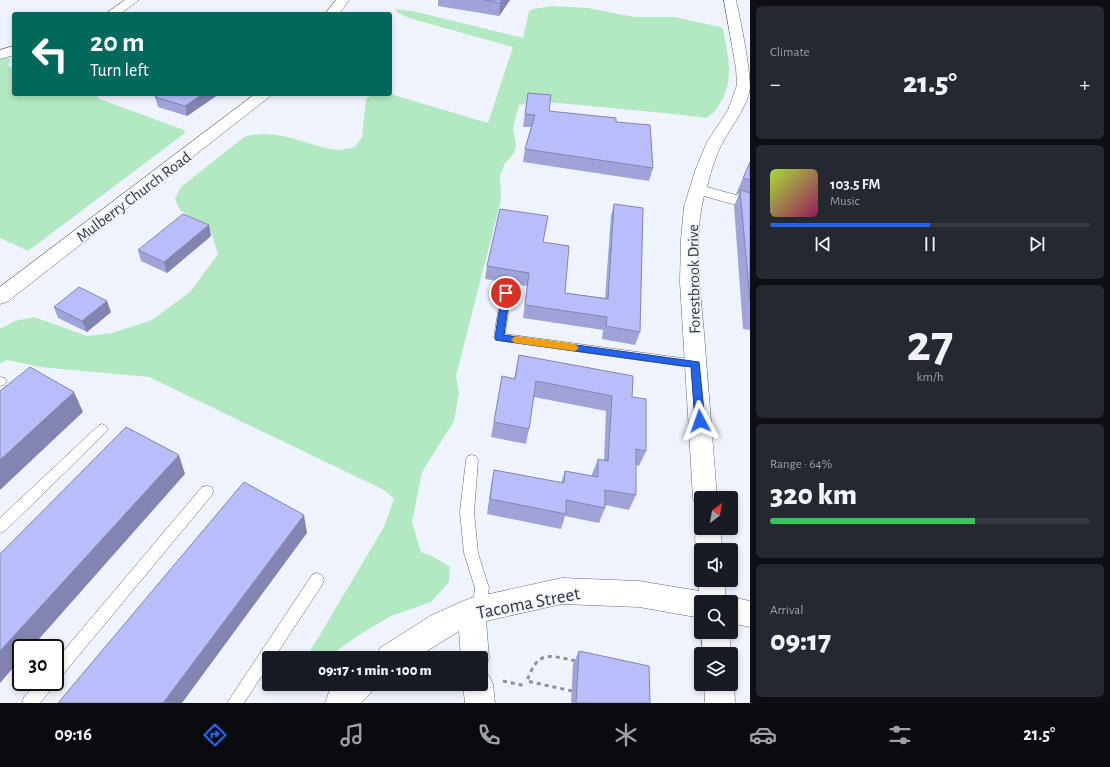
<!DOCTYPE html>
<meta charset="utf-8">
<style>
body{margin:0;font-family:"Alegreya Sans",sans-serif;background:#242831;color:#f1f3f6;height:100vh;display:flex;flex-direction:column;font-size:15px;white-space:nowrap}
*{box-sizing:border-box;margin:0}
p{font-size:13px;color:#9ea1a6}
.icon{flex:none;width:22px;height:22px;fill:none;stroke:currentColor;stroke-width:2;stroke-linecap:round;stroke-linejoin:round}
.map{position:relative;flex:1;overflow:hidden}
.drawer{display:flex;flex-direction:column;gap:6px;padding:6px;background:#0d0f14;width:360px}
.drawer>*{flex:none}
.hud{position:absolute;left:12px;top:12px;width:380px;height:84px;border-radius:4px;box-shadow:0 2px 6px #0003;background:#00695c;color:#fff;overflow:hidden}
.needle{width:26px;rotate:31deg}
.buttons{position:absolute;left:694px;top:491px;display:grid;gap:8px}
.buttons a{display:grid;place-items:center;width:44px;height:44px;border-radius:4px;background:#171b24;box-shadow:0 2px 6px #0003;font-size:20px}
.speed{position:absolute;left:12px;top:639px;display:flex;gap:8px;font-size:20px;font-weight:700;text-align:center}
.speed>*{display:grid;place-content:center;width:52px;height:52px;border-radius:50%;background:#171b24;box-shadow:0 2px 6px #0003;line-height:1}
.speed .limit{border:2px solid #111;border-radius:6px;background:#fff;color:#111}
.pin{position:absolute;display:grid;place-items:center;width:34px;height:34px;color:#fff;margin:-17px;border:2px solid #fff;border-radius:50%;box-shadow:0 1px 4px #0007}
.me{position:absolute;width:44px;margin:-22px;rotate:356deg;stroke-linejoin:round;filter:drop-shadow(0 0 3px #0008)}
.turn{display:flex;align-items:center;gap:14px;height:84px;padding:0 12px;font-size:18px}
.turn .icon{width:52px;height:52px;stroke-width:2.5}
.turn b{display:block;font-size:28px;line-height:34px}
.big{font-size:30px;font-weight:800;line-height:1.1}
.drawer .tile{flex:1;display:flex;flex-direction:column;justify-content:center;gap:6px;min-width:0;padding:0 14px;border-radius:6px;background:#242831}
.drawer .dial{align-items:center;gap:0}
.dial b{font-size:52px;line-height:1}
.song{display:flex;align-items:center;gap:12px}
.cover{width:48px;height:48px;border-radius:6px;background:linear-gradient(135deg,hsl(80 70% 55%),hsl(330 70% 35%))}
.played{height:4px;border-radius:2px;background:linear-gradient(90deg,#2563eb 50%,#363941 50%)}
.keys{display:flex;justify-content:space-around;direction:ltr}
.heat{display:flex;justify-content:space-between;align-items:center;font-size:22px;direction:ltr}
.charge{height:6px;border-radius:3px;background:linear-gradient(90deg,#34c759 64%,#363941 0)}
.trip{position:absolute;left:262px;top:651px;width:226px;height:40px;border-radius:4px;background:#171b24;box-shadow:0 2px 6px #0003;font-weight:800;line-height:40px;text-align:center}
.dock{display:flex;height:64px;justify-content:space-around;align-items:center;background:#090b0e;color:#9ea1a6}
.dock .icon{width:28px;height:28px}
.dock .on{color:#2563eb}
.dock b{font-size:18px;color:#f1f3f6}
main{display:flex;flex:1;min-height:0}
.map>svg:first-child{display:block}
.green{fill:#b2e9c3}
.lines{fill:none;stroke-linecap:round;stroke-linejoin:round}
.lane-casing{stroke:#656971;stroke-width:1}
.street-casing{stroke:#656971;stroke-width:1}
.secondary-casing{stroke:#656971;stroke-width:1}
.path{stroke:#8e9198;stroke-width:3;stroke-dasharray:4 4;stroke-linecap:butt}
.lane{fill:#fff;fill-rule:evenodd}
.street{fill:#fff;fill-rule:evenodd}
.secondary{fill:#fff;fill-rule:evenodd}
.wall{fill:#9fa3d8}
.shaded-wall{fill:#8285b0}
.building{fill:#b9befb;stroke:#8285b0}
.route{fill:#2563eb;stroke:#184099}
.slow{fill:#f59e0b}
.labels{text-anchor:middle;stroke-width:3;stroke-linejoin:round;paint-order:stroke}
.street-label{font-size:16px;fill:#34363a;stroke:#eff3fd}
.near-street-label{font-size:19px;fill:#34363a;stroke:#eff3fd}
</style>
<main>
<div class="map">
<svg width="750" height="703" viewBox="0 0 750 703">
<rect width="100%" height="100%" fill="#eff3fd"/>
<g class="green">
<path d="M553,6L588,8L634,17H674L721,27L723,29C728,55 735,82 719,105C715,111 712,115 706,118L664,113L537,101L519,105L513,128L516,145L514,153L505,163L500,176L501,200L456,376L459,393L454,421L422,472L412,522L421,552L434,557L450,567L449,582L431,602L391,616L359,635L326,658H306L384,527L394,499L384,490L149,377L40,367L7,360L0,364V329L15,321L34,317L87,336L112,333L152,320L190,292L218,254L210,229L180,210L175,199L181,187L244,137C277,127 304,145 336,150C342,150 349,148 355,147L362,137L366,99L373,94H390L488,123L513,47L409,18L398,13L395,9L413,11L523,38L529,11L533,9Z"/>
<polygon points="4,57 10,59 8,65 14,70 14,94 97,94 97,98 184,130 185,133 28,251 0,238 0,58"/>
</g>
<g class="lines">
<g class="lane-casing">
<g id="lane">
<polygon points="506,290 511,293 505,334 696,360 700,361 702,364 700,367 696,368 495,340 494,337 501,293"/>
<polygon points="0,377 5,378 7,381 4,385 0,386"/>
<polygon points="102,424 106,426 108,429 106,432 5,531 0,533 0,518 98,426"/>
<polygon points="472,455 476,456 478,460 474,512 478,553 489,588 486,603 479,612 474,614 469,612 467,607 474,596 475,588 464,553 460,512 466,460 468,456"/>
<polygon points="207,486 212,487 213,491 212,495 60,678 55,681 56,682 53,687 40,703 22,703 24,697 38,682 55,682 55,661 202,487"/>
<polygon points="317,573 322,575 324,580 322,585 274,658 269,658 269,665 244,703 227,703 312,575"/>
</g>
</g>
<g class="street-casing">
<g id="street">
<polygon points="125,0 139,0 120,14 105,14"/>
<path d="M724,0H736C741,23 750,66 750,88C747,107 733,124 724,140C716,154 711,171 707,187L750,199V209L704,196C693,240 700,289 704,333C708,388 713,443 717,498H701V507L696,506L693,498L680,282L681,240L684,207L695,171L707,142L728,110L737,85L736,68Z"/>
<polygon points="14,46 14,55 0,59 0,50"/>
<path d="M701,519V528H721L722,550H701V559C693,549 694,531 699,520Z"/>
<polygon points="701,572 701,580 724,580 726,599 731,597 750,601 750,627 731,623 731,602 701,602 701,618 639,607 562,604 486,621 489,658 485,668 481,670 481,658 461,658 459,631 416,658 376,658 380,648 430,616 461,602 471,598 562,578 639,581 699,591 698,580"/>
<polygon points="701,632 729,632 731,654 731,655 703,654"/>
<polygon points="481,671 488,674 493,684 495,703 465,703 463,684 481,684"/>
<polygon points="731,677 734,684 735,703 705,703 704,684 731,684"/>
<polygon points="338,684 375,684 370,694 361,703 325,703 329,692"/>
</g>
</g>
<g class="secondary-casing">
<g id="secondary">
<polygon points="336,0 349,0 339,14 325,14"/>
<polygon points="255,94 273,94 7,302 0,304 0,287"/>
</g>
</g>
<g class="path">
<polyline points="503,681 526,686"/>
<path d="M572,691L527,681C538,650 548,655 576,661"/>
</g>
<use href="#lane" class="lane"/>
<use href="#street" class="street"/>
<use href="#secondary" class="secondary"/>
</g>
<g class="wall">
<polygon points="438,0 510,0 499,16 438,6"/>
<polygon points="528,93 549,111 616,122 653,168 649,181 523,162 525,149 531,127 523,127"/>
<polygon points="159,94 219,94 187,116 158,107 155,97"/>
<polygon points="750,162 750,330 743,329 734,206 739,194 736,194"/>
<polygon points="614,204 640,332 635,345 602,339 603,330 523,318 527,286 485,279 487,266 543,242 565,293 605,298 611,216"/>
<polygon points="209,225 211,236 167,273 141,261 138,250"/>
<polygon points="54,307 111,312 87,332 58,318"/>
<polygon points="519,355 632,397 646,451 639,466 636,465 636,495 629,510 605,505 605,508 599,523 565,516 561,529 487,514 491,485 494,470 561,483 565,471 592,476 592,474 598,459 604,460 606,411 534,397 529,429 526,444 491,437 502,376 514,379"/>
<polygon points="579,651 650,703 571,703 573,664"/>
</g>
<g class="shaded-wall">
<polygon points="502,0 510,0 499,16 500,3"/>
<polygon points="203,94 219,94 187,116 185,106"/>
<polygon points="209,225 211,236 167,273 164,262"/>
<polygon points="107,301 111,312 87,332 82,321"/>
<polygon points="74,392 83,412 0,490 0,460"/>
<polygon points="179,455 185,474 31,648 21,648 21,659 0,683 0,651"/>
<polygon points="304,515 307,533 182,703 163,703"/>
</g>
<g class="building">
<polygon points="485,0 502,0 500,3"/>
<polygon points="528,93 551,95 549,111 616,118 616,122 650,125 653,168 525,149 535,115 525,114"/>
<polygon points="159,94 203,94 185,106 155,97"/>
<polygon points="750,162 750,180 743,178"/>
<polygon points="740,190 750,193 750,300"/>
<polygon points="614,204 643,208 640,332 606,326 607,317 525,305 529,273 487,266 500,209 548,216 543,242 569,246 565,293 608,299"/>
<polygon points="183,214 209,225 164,262 138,250"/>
<polygon points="79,287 107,301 82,321 54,307"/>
<polygon points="519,355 633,376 632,397 646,399 646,451 636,449 636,495 605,490 605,508 566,500 566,514 490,499 494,470 564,483 565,471 598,477 598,459 608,461 612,396 536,381 529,429 494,422 502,376 515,379"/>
<polygon points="30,367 74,392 0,460 0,391"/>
<polygon points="126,427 179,455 0,651 0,554"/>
<polygon points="244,482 304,515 163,703 58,703"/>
<polygon points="579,651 649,666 650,703 576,703"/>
</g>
<polygon class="route" points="506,290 510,293 504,335 699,362 705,421 703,424 696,424 695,421 691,367 496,340 495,337 502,293"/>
<polygon class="slow" points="515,336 575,344 579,348 575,351 515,343 511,340"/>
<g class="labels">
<g class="street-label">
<text transform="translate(133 196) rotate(-37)" y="6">Mulberry Church Road</text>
<text transform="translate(693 279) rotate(-91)" y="6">Forestbrook Drive</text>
</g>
<g class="near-street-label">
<text transform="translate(528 602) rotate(-11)" y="7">Tacoma Street</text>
</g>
</g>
</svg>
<div class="buttons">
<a><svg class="needle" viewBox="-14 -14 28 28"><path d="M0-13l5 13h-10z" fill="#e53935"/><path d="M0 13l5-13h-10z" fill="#9ea1a6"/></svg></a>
<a><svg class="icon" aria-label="sound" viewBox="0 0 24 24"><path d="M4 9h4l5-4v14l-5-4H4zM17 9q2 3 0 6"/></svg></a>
<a><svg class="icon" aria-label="search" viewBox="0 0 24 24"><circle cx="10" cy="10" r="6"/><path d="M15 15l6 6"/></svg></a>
<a><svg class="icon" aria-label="layers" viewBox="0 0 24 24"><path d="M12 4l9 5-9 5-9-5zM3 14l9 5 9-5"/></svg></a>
</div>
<div class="speed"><div class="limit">30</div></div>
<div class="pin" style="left:506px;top:293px;background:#d93025"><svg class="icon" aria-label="arrive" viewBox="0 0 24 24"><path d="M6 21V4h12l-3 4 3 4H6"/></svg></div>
<svg class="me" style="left:700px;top:421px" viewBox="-20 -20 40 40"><path d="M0-17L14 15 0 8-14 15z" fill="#2563eb" stroke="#fff" stroke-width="4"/></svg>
<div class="trip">09:17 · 1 min · 100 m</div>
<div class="hud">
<div class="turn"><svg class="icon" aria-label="left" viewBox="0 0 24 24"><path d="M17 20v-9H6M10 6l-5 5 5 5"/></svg><div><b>20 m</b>Turn left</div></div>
</div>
</div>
<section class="drawer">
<div class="tile"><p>Climate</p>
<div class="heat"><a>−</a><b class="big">21.5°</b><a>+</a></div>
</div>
<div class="tile">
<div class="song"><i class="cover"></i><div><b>103.5 FM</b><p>Music</p></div></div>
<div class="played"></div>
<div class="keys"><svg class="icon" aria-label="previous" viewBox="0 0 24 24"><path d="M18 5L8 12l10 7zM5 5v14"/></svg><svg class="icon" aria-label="pause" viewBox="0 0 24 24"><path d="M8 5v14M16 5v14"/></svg><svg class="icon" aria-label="next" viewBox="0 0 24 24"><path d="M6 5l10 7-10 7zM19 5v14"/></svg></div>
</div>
<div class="tile dial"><b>27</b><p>km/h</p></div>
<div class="tile"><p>Range · 64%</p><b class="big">320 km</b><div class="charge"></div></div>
<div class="tile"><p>Arrival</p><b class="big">09:17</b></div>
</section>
</main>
<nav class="dock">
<b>09:16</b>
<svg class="icon on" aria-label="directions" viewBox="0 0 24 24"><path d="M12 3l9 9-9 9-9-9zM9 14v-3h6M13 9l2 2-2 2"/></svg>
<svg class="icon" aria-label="music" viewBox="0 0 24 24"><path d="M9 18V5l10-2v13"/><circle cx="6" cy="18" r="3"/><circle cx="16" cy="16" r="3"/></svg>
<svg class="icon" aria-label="phone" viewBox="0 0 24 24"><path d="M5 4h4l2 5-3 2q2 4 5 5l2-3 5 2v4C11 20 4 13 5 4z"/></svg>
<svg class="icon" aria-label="climate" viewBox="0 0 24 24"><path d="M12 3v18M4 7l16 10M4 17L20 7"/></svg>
<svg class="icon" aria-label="car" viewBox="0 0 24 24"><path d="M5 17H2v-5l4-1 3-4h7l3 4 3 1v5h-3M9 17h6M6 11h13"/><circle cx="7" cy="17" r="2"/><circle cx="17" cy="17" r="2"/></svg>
<svg class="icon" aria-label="filters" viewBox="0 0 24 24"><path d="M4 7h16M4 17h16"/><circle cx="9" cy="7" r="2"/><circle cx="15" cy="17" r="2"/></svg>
<b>21.5°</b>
</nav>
